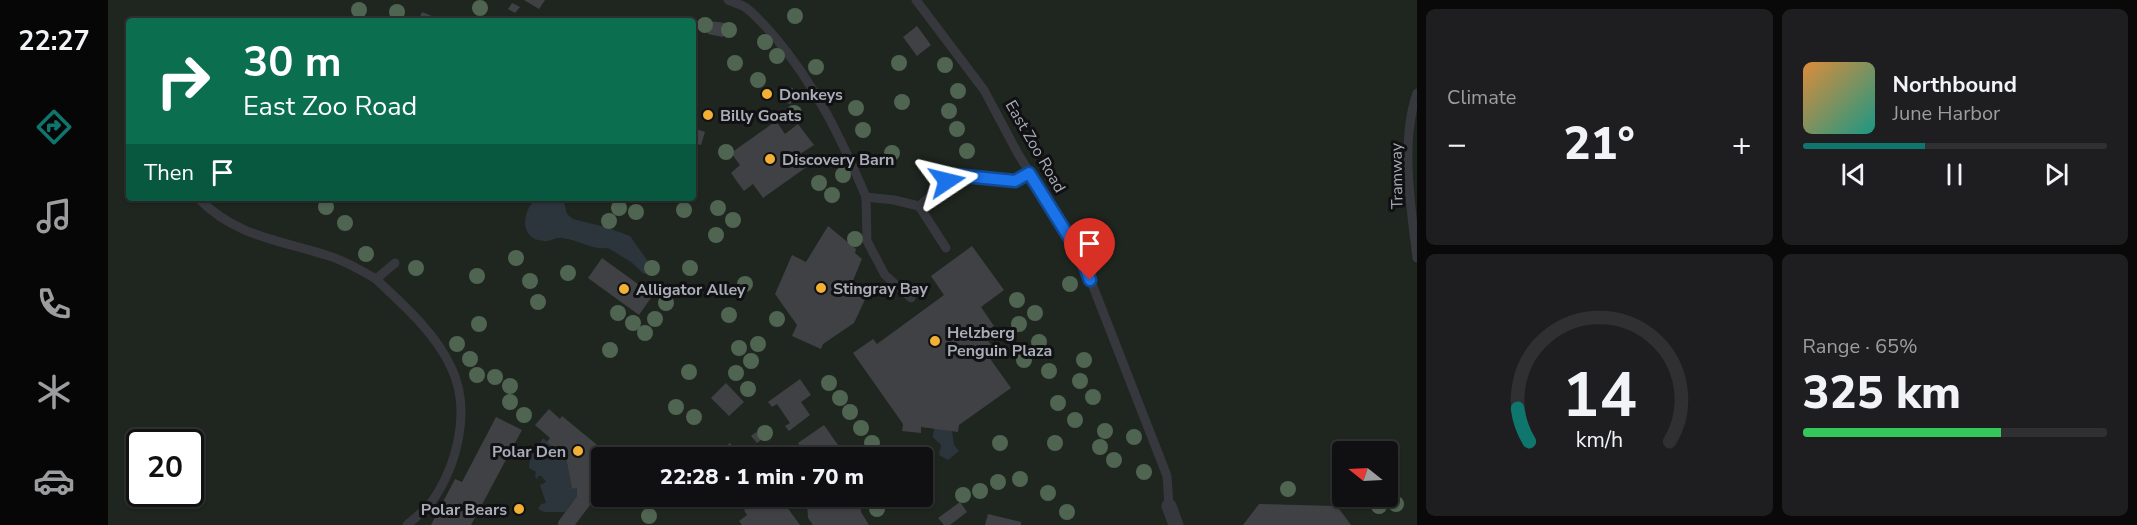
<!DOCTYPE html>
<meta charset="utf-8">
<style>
body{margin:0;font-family:"Nunito Sans",sans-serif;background:#1e1e20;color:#f1f3f6;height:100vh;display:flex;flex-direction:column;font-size:22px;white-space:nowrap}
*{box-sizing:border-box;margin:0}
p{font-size:20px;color:#9c9d9f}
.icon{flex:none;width:33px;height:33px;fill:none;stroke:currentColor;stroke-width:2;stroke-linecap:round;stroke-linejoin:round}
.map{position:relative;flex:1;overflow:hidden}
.panel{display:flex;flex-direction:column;gap:9px;padding:9px;background:#09090a;width:720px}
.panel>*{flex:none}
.guide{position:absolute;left:18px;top:18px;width:570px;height:183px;border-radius:6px;box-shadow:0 2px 4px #0004,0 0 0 2px #303032;background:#0b6e4f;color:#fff;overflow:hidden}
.needle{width:39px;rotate:288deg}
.controls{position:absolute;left:1224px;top:441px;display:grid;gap:12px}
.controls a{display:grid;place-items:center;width:66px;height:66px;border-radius:6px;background:#101012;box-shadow:0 2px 4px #0004,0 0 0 2px #303032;font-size:30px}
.speed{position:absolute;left:18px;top:429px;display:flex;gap:12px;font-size:30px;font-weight:700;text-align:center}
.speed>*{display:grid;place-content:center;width:78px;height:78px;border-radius:50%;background:#101012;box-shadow:0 2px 4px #0004,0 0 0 2px #303032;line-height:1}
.speed .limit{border:3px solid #111;border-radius:9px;background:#fff;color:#111}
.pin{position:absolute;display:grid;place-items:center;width:51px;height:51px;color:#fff;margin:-62px -26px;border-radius:50% 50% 50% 0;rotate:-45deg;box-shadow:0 0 6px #0007}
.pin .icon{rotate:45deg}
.me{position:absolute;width:66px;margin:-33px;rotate:80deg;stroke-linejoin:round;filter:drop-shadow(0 0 4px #0008)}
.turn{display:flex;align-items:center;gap:21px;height:126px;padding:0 18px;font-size:27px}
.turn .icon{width:78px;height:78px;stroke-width:2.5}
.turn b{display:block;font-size:42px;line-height:51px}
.then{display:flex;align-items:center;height:57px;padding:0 18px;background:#0003;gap:12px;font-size:22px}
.big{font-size:45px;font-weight:800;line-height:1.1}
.panel .widget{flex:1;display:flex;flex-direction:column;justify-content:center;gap:9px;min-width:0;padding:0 21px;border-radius:9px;background:#1e1e20}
.panel .dial{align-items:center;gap:0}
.dial svg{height:156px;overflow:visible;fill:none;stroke:#303032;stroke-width:7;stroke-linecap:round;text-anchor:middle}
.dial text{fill:#f1f3f6;stroke:none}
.song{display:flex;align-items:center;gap:18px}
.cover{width:72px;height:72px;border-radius:9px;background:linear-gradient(135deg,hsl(30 70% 55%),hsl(170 70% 35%))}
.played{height:6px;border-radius:3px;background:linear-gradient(90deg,#0f766e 40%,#303032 40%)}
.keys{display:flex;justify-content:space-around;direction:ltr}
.heat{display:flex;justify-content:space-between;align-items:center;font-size:33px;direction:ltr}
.charge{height:9px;border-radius:4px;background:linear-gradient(90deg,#34c759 65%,#303032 0)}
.panel .tiles{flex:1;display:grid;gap:9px;grid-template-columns:repeat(2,1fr)}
.trip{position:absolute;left:483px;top:447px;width:342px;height:60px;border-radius:6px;background:#101012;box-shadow:0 2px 4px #0004,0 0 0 2px #303032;font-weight:800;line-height:60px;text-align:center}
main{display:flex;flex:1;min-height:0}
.dock{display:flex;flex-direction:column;width:108px;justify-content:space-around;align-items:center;background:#060607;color:#9c9d9f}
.dock .icon{width:42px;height:42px}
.dock .active{color:#0f766e}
.dock b{font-size:27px;color:#f1f3f6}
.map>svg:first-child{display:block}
.green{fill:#1e261f;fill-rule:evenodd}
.water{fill:#2c353c}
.building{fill:#404145}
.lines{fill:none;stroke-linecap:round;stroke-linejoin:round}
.service{stroke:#37383d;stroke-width:9}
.pedestrian{stroke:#37383d;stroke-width:15}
.tree{fill:#506452}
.route-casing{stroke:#114b97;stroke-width:15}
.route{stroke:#1a73e8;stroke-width:10}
.poi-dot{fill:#f2b134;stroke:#111113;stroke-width:2}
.labels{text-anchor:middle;stroke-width:6;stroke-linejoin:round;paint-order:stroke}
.poi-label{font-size:16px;font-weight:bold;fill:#a8adb8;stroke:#111113;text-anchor:start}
.street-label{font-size:16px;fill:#a8adb8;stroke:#111113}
</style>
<main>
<nav class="dock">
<b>22:27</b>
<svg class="icon active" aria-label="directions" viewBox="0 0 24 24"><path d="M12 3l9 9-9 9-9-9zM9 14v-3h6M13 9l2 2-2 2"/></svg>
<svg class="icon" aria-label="music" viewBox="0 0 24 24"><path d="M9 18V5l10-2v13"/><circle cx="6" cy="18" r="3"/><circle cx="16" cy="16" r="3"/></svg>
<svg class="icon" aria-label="phone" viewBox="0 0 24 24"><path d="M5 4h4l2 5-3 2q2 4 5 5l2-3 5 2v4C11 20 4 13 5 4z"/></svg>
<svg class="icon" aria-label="climate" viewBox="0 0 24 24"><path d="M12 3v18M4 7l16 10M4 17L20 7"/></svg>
<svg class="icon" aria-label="car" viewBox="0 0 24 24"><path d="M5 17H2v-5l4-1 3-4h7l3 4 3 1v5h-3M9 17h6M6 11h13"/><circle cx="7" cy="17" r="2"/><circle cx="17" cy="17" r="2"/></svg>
</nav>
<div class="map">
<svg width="1309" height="525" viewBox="0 0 1309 525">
<rect width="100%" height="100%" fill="#161618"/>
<path class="green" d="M0,0H1309V525H0ZM21,21H585V198H21ZM32,442H82V494H32ZM1234,452H1280V496H1234ZM494,458H814V496H494Z"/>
<g class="water">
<path d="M429,198H451L456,203L459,214L465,219L497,227L522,236L541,263L542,272L536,274L523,262L500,248C483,250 471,240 454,238C448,237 442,242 436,241C411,240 413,211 429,198Z"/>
<polygon points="826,428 844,431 846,445 851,451 840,460 831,455 833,445 825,437"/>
<polygon points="435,438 458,458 464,489 469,488 469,496 457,512 436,512 430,509 433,504 438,503 432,485 438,482 433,476 430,476 430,480 427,476 428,472 421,468 423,447 432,443"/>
</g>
<g class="building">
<polygon points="416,0 437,0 431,9"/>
<polygon points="404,3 412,7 407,13 400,9"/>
<polygon points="314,12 324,16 321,21 310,21"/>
<polygon points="602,21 617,23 615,37 600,34"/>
<polygon points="809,26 823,45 809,56 795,37"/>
<polygon points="672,86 685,88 683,104 669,101"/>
<polygon points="668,121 677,134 690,124 706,145 692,154 700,166 655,198 645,184 636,191 630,183 623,173 632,165 623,153"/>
<polygon points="585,128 597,132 593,145 585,143"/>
<polygon points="720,226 748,249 747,253 754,259 744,283 761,291 746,323 715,344 713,349 684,336 689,325 667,294 684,255 698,262"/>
<polygon points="864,246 896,290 873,307 886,326 875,333 885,348 878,353 903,388 851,425 850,432 813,427 813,433 794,431 795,424 745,353 765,339 769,344 836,295 823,276"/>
<polygon points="494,258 545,295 531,315 480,278"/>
<polygon points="692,379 703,395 693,402 702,415 681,431 677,426 682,423 669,404 664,407 660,402"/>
<polygon points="618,383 636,402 621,416 603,398"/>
<polygon points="441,409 452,419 454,416 488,444 494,484 483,486 485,501 467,525 450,525 450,522 469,496 469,488 464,489 458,458 439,442 442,438 427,425"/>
<polygon points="388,417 414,430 363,525 323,525 347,479 354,482"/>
<polygon points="716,425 737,455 734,458 684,458 695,450 690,443"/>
<polygon points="648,432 654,439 649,443 643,436"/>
<polygon points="622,443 633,458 604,458"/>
<polygon points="647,496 671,496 692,525 634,525 631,521 639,515 636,510 645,503 643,500"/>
<polygon points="701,496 753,496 753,512 761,525 705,525 700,518 699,501"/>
<polygon points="852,502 859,512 842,525 836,525 830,518"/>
<polygon points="1151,504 1229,506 1243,525 1135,525"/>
<polygon points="880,514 913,522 913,525 877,525"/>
</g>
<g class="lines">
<g class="service">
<path d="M620,0C625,2 631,4 637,7C648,15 657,26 666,36C707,84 734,140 758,197L786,200L811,206L846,175L907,181L921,173"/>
<polyline points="808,0 876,90 909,152 974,258 1059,476 1061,506"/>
<path d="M1309,93C1292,141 1303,208 1309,258"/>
<polyline points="758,197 759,241 777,275 803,298"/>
<path d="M90,198C127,236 170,240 218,255C236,260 252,270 268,279"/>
<polyline points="811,206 838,248"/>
<path d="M287,263L268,279C295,305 327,332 343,367C364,410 349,466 323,503C316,511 307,518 299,525"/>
</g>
<polyline class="pedestrian" points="1061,506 1068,525"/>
</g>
<g class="tree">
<circle cx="372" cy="8" r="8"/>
<circle cx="251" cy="10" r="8"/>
<circle cx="289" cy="12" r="8"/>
<circle cx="687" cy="16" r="8"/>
<circle cx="597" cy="25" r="8"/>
<circle cx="621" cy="30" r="8"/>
<circle cx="657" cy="42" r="8"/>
<circle cx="669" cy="56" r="8"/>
<circle cx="627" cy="63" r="8"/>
<circle cx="791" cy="63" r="8"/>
<circle cx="837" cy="65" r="8"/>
<circle cx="708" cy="67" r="8"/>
<circle cx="650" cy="80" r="8"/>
<circle cx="850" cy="91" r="8"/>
<circle cx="794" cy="102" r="8"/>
<circle cx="748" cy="108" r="8"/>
<circle cx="841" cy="111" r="8"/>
<circle cx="686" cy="113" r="8"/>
<circle cx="849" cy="129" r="8"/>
<circle cx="755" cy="130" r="8"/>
<circle cx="859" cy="151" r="8"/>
<circle cx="618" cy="152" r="8"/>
<circle cx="784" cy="153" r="8"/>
<circle cx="735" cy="175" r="8"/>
<circle cx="711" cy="183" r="8"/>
<circle cx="724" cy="195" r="8"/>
<circle cx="218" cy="207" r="8"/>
<circle cx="511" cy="208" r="8"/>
<circle cx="610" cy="208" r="8"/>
<circle cx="576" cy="210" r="8"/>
<circle cx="528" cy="212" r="8"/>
<circle cx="625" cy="220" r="8"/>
<circle cx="501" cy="221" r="8"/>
<circle cx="237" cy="223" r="8"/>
<circle cx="608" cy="235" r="8"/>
<circle cx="747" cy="239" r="8"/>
<circle cx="258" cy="254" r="8"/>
<circle cx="408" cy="258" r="8"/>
<circle cx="308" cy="268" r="8"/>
<circle cx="544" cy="268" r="8"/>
<circle cx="582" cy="268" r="8"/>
<circle cx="460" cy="273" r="8"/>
<circle cx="369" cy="276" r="8"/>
<circle cx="422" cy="281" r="8"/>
<circle cx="637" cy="284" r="8"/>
<circle cx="962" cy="284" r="8"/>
<circle cx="909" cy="300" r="8"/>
<circle cx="430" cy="302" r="8"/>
<circle cx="558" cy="303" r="8"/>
<circle cx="510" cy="313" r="8"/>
<circle cx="927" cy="313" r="8"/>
<circle cx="621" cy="315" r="8"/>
<circle cx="547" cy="319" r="8"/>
<circle cx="669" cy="319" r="8"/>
<circle cx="525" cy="323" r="8"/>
<circle cx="371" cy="324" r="8"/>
<circle cx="911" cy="324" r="8"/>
<circle cx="537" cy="333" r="8"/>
<circle cx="931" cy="342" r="8"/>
<circle cx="349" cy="344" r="8"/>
<circle cx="650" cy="344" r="8"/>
<circle cx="631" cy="348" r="8"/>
<circle cx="502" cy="350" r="8"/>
<circle cx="362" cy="359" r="8"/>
<circle cx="916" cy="360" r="8"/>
<circle cx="976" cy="360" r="8"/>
<circle cx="643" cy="361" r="8"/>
<circle cx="941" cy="371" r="8"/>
<circle cx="581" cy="372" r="8"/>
<circle cx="628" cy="373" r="8"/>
<circle cx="369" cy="375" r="8"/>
<circle cx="387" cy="377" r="8"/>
<circle cx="972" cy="381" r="8"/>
<circle cx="721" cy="383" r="8"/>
<circle cx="402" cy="386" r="8"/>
<circle cx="640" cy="389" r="8"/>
<circle cx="985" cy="397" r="8"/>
<circle cx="732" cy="398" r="8"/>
<circle cx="402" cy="402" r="8"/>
<circle cx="950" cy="403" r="8"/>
<circle cx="568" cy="407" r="8"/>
<circle cx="742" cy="412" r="8"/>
<circle cx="416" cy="415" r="8"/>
<circle cx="586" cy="417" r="8"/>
<circle cx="967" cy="420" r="8"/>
<circle cx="753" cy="428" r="8"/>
<circle cx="997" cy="431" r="8"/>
<circle cx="657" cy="433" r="8"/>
<circle cx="1026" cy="437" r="8"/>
<circle cx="764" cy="443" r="8"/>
<circle cx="892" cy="443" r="8"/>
<circle cx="947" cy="443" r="8"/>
<circle cx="992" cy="447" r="8"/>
<circle cx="1006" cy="460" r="8"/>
<circle cx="1036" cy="472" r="8"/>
<circle cx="912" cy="479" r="8"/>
<circle cx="890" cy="482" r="8"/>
<circle cx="1180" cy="489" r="8"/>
<circle cx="872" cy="491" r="8"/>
<circle cx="940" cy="493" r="8"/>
<circle cx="855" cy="495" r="8"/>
<circle cx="1288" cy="504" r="8"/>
<circle cx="1271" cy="506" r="8"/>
<circle cx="769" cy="509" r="8"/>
<circle cx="959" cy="512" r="8"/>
<circle cx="541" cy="516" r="8"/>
</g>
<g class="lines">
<g class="route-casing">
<polyline id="route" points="839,181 846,175 907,181 921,173 974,258 982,280"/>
</g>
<use href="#route" class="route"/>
</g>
<g class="poi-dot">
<circle cx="659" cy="94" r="6"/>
<circle cx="600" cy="115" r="6"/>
<circle cx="662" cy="159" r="6"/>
<circle cx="713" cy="288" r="6"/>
<circle cx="516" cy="289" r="6"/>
<circle cx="827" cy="341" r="6"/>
<circle cx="470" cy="451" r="6"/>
<circle cx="411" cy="509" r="6"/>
</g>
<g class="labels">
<g class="poi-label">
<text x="671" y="100">Donkeys</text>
<text x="612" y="121">Billy Goats</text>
<text x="674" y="165">Discovery Barn</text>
<text x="725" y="294">Stingray Bay</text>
<text x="528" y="295">Alligator Alley</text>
<text x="839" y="338">Helzberg<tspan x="839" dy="18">Penguin Plaza</tspan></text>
<text x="458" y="457" text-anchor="end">Polar Den</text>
<text x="399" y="515" text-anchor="end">Polar Bears</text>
</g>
<g class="street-label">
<text transform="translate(928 146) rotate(60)" y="6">East Zoo Road</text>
<text transform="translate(1288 176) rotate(-91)" y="6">Tramway</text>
</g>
</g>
</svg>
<div class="controls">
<a><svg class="needle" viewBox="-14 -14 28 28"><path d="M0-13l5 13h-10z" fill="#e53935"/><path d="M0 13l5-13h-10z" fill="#9c9d9f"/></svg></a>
</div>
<div class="speed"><div class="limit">20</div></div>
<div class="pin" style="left:982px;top:280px;background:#d93025"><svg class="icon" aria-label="arrive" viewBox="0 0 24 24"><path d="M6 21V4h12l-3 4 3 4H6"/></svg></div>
<svg class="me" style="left:839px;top:181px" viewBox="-20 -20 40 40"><path d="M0-17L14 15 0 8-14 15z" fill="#1a73e8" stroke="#fff" stroke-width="4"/></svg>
<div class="trip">22:28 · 1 min · 70 m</div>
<div class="guide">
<div class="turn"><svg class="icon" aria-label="right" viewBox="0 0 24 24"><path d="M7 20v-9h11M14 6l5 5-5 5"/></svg><div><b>30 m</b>East Zoo Road</div></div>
<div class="then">Then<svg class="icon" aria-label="arrive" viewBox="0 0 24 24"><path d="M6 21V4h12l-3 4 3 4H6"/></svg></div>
</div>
</div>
<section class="panel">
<div class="tiles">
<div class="widget"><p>Climate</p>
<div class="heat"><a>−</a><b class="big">21°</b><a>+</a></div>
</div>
<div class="widget">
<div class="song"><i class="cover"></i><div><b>Northbound</b><p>June Harbor</p></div></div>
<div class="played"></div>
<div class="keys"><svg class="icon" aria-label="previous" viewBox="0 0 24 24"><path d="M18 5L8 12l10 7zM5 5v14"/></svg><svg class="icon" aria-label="pause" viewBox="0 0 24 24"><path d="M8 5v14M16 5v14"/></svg><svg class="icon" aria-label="next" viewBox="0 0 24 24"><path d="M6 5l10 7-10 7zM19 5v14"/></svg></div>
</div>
<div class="widget dial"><svg viewBox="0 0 100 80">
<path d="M14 69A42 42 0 1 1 86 69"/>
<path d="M14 69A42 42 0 0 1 8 52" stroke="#0f766e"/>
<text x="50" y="56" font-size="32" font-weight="700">14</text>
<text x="50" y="72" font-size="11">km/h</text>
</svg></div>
<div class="widget"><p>Range · 65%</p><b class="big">325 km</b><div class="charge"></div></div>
</div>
</section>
</main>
